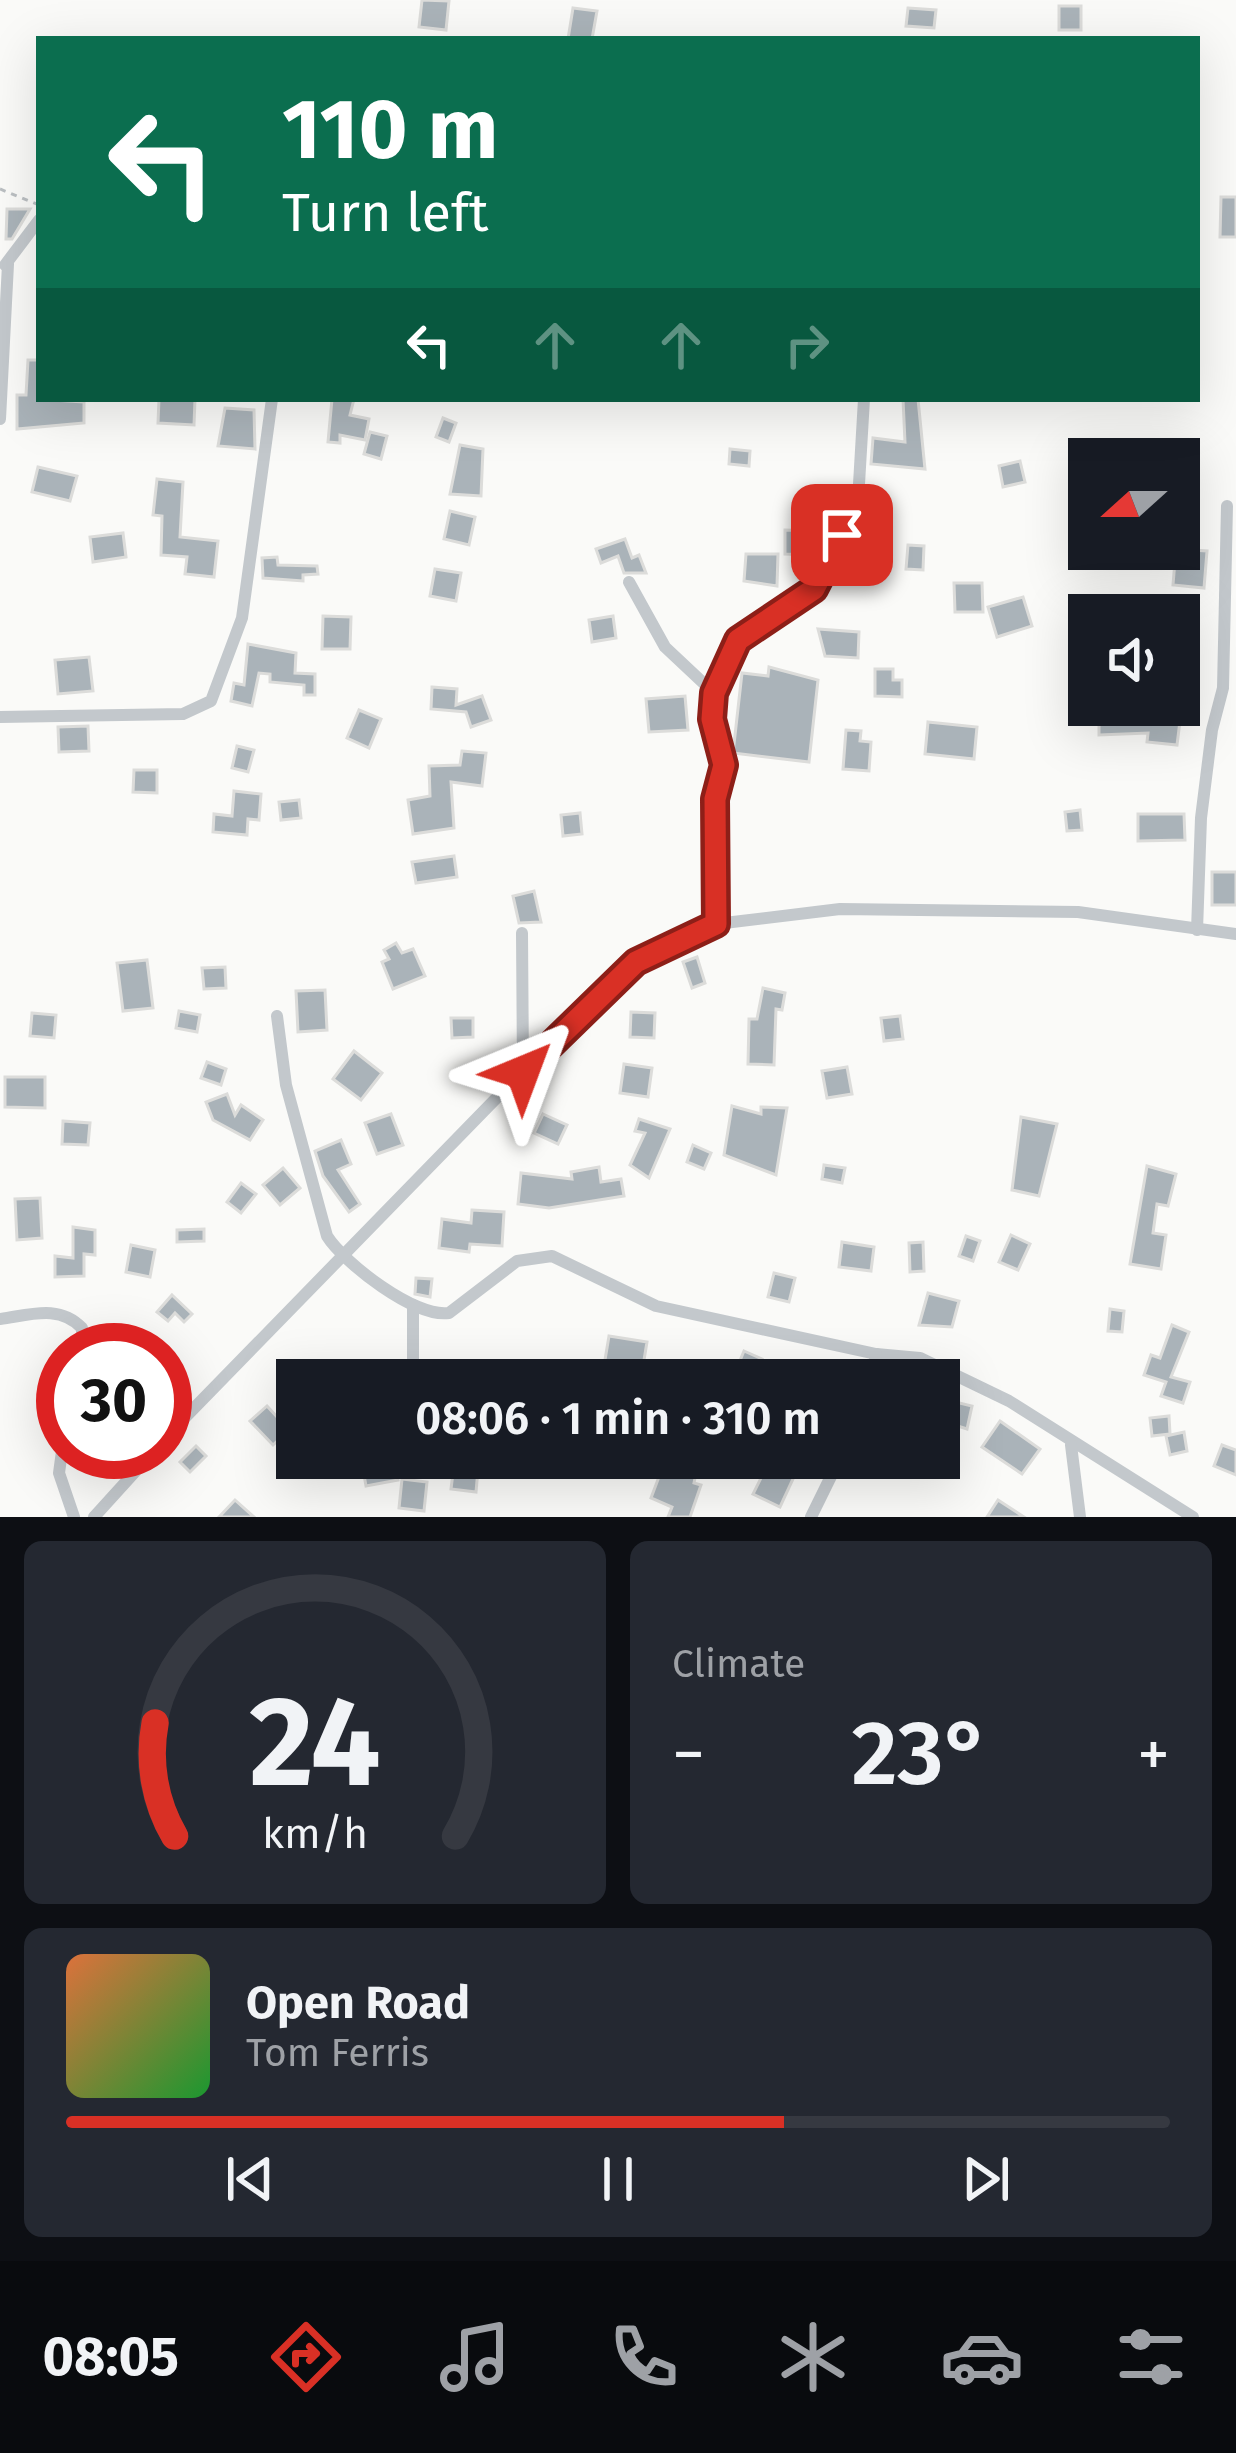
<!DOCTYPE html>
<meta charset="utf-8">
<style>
body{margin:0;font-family:"Fira Sans",sans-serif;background:#242831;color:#f1f3f6;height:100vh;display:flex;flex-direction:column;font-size:45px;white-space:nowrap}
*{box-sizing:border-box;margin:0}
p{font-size:39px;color:#9ea1a6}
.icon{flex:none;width:66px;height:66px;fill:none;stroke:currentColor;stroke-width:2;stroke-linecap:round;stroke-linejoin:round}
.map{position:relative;height:1517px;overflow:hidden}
.panel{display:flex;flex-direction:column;gap:24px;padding:24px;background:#0d0f14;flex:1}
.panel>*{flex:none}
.top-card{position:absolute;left:36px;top:36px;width:1164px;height:366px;border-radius:0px;box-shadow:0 12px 48px #0002;background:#0b6e4f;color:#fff;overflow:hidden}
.needle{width:78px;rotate:249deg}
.tools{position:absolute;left:1068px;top:438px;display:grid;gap:24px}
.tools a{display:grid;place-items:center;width:132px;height:132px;border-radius:0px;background:#171b24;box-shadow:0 12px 48px #0002;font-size:60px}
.speed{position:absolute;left:36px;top:1323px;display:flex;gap:24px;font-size:60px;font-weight:700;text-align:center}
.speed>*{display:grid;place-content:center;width:156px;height:156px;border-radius:50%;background:#171b24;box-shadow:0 12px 48px #0002;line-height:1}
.speed .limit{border:18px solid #d22;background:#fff;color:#111}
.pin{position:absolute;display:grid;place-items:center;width:102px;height:102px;color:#fff;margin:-51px;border-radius:24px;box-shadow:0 6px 18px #0006}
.me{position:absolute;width:132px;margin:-66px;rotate:44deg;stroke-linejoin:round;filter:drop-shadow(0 0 9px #0008)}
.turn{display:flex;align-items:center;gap:42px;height:252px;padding:0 48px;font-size:54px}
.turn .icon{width:156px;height:156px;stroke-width:2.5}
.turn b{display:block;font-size:84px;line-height:102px}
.lanes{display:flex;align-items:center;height:114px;padding:0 48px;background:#0003;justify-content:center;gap:60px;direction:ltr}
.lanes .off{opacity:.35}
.big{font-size:90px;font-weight:600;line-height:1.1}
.panel .tile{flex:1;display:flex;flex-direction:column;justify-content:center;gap:18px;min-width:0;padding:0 42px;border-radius:18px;background:#242831}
.panel .dial{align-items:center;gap:0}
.dial svg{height:312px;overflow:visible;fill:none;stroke:#363941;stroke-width:7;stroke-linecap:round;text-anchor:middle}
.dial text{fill:#f1f3f6;stroke:none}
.song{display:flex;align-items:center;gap:36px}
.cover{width:144px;height:144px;border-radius:18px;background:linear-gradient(135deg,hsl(20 70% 55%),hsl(130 70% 35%))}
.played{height:12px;border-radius:6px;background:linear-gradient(90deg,#d93025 65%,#363941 65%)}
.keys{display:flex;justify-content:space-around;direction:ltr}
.heat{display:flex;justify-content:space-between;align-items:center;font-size:66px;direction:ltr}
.panel .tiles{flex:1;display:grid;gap:24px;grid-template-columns:1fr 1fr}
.tile:last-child{grid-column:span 2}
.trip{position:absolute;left:276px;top:1359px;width:684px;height:120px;border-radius:0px;background:#171b24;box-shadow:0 12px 48px #0002;font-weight:600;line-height:120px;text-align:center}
.dock{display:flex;height:192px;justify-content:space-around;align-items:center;background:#090b0e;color:#9ea1a6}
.dock .icon{width:84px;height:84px}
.dock .active{color:#d93025}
.dock b{font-size:54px;color:#f1f3f6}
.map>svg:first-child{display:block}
.building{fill:#aab3b9;stroke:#dcdcda;stroke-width:3}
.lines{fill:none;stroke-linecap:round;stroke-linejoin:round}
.path{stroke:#bbbfc2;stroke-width:3;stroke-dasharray:6 6;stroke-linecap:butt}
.street{stroke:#c3c8cc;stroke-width:12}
.route-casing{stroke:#8d1f18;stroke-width:30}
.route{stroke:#d93025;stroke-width:21}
</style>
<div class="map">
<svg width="1236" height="1517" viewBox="0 0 1236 1517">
<rect width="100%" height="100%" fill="#fafaf8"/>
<g class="building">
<polygon points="422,0 449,1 446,30 419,27"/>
<rect x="1059" y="6" width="22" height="24"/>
<polygon points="573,8 597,11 592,39 568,39"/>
<polygon points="908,8 936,10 934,28 906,26"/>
<polygon points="1221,197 1236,197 1236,237 1220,237"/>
<polygon points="7,209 30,209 12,239 6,239"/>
<polygon points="28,360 39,360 39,399 84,402 84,423 17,429 17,395 26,395"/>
<polygon points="159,399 195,399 194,425 158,423"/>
<polygon points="332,399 354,399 350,415 369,419 365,440 340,435 340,443 328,442"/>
<polygon points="903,399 918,399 925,469 871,464 873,438 905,442"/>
<polygon points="225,408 254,410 255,449 218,446"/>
<polygon points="443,418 456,423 449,442 436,437"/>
<polygon points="370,432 387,436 381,459 364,454"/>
<polygon points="460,445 483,449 481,496 450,494"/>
<polygon points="730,449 750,451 749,466 729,464"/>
<polygon points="1020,461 1025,482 1003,487 999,466"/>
<polygon points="38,467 77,476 70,501 32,492"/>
<polygon points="157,479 183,482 180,537 218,541 214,577 185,574 187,557 161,555 162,516 153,515"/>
<polygon points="450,511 475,517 469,545 444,539"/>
<polygon points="785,530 812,531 811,555 785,554"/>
<polygon points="123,533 126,557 93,562 90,537"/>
<polygon points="854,538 861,538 861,562 843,562"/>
<polygon points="625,539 632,558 639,555 646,573 624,573 618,556 601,563 596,549"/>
<polygon points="908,545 924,546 923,570 906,569"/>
<polygon points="1176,549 1207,551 1204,588 1173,585"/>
<polygon points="746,554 778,554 777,586 744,581"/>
<polygon points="277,557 278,565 317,566 318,574 303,575 303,581 263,578 262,558"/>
<polygon points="435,569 461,573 456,601 430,596"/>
<polygon points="954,583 982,583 983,612 955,612"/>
<polygon points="1023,597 1032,626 997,637 988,607"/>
<polygon points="323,616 351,617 350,649 322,649"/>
<polygon points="613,616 616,638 592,642 589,620"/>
<polygon points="818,629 859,632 858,658 825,656"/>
<rect x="1179" y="638" width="12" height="25"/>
<polygon points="248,644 296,653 295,673 315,674 315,695 304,695 304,685 270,682 270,674 259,673 252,706 231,701 234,683 244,685"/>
<polygon points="89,657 93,691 58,694 55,660"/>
<polygon points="769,667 818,680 809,762 733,753 742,673 768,676"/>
<polygon points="875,669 893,669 893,680 902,680 902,697 875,696"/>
<polygon points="432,687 457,689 456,705 482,696 491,720 471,727 466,712 431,709"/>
<polygon points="685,696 688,730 649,732 646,699"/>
<polygon points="1152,705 1182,705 1177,745 1147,742 1148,733 1099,735 1099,715 1151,713"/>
<polygon points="359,710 381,719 369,748 347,738"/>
<polygon points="928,722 977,727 974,759 925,754"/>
<polygon points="88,726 89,751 59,752 58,727"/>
<polygon points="846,730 861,731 860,741 871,742 869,771 843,769"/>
<polygon points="237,746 254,750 248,772 232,768"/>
<polygon points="462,751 486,753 482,786 451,782 454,828 413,834 408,800 430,796 429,766 460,765"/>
<polygon points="134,770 157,770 157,793 133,792"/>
<polygon points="234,791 261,794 259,820 248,819 247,835 213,832 214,814 232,816"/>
<polygon points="299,800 301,818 281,820 279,802"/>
<polygon points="1080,810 1082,830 1067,831 1065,812"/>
<polygon points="580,813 582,834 563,836 561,815"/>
<polygon points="1138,814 1184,814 1185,840 1138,841"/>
<polygon points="454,856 457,877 416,883 412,862"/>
<rect x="1212" y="872" width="24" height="33"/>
<polygon points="534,891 541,922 519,923 513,896"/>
<polygon points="396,943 402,953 413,949 425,976 393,989 382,962 389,959 384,950"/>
<polygon points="697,957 705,983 692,988 683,962"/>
<polygon points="147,960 153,1008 123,1011 117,963"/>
<polygon points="225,967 226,988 204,989 202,968"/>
<polygon points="763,988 785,993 782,1010 776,1009 774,1065 748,1064 749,1019 757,1019"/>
<polygon points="325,990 327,1030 298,1032 296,991"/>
<polygon points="179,1011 200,1015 197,1032 176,1028"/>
<polygon points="631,1012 655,1013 654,1038 630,1037"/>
<polygon points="32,1013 56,1015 54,1038 30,1036"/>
<polygon points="900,1016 903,1039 884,1041 881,1018"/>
<polygon points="451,1018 473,1018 473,1037 452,1038"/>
<polygon points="354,1051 382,1073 361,1100 333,1079"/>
<polygon points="207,1062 226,1069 221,1085 201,1078"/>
<polygon points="624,1064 652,1068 648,1097 620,1093"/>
<polygon points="847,1067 852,1094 827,1098 822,1071"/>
<polygon points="5,1077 45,1077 45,1108 5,1107"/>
<polygon points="227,1094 235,1115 241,1105 263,1120 250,1140 213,1120 206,1102"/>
<polygon points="732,1106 761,1114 761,1107 787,1108 776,1175 724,1155"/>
<polygon points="391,1114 403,1145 377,1154 365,1123"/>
<polygon points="543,1114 567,1125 558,1144 534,1133"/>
<polygon points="1021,1117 1057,1124 1039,1196 1012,1190"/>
<polygon points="639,1119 670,1129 649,1178 630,1165 645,1133 635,1131"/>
<polygon points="63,1121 90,1123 88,1145 62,1144"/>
<polygon points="341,1140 351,1164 338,1170 360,1204 349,1212 323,1176 315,1151"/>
<polygon points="693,1145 711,1153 704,1169 687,1162"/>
<polygon points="824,1165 845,1168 842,1183 822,1179"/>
<polygon points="1147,1166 1176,1174 1168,1206 1157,1204 1153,1233 1166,1235 1161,1269 1130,1264"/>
<polygon points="599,1167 601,1182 621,1179 624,1196 549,1208 518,1204 521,1173 572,1179 571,1172"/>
<polygon points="283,1168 300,1188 280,1205 263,1185"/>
<polygon points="241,1183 256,1194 241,1213 227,1202"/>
<polygon points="40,1198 42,1238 17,1240 15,1199"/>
<polygon points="472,1210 504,1212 502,1246 470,1244 469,1252 439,1248 442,1219 471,1223"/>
<polygon points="73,1227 95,1230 95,1255 84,1254 84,1276 55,1277 55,1256 73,1258"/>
<polygon points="204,1229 204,1241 177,1242 177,1230"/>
<polygon points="1011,1235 1030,1244 1018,1270 999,1262"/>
<polygon points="966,1236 980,1241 973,1261 959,1256"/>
<polygon points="842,1242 874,1247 871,1271 839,1267"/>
<polygon points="923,1242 924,1271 910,1272 909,1243"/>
<polygon points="131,1245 155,1250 150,1277 126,1272"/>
<polygon points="774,1273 795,1278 789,1302 768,1297"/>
<polygon points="416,1278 432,1279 430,1297 415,1294"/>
<polygon points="928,1293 959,1301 952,1327 919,1325"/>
<polygon points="172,1295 192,1314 184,1322 175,1313 168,1321 157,1312"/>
<polygon points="1110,1309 1124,1311 1122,1332 1108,1331"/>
<polygon points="1172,1325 1189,1332 1171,1377 1190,1382 1183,1403 1161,1396 1166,1382 1144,1375 1151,1355 1160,1358"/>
<polygon points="102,1327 122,1337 116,1350 95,1342"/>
<polygon points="609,1336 647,1342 642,1372 604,1366"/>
<polygon points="744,1351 762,1359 753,1380 732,1380"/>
<polygon points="939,1398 972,1406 967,1429 958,1426 939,1455"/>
<polygon points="267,1406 289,1430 273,1445 250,1421"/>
<polygon points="1169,1416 1170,1434 1152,1436 1150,1418"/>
<polygon points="1000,1421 1040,1449 1022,1474 982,1447"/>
<polygon points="1184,1432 1187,1451 1170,1455 1166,1436"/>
<polygon points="1222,1445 1236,1450 1236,1475 1214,1466"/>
<polygon points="196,1446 206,1456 190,1472 180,1462"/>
<polygon points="437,1458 479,1458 476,1492 451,1489 453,1473 436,1471"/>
<polygon points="546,1458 567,1458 564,1474 544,1470"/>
<polygon points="782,1458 799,1466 780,1507 753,1494 769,1462 777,1466"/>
<polygon points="665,1461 696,1473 694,1483 701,1485 690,1517 668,1517 672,1507 651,1498"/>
<polygon points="396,1464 398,1480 366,1486 363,1469"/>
<polygon points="402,1479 427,1482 424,1511 399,1508"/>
<polygon points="235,1500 254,1517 219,1517"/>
<polygon points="998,1500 1024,1517 987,1517"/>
</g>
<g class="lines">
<polyline class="path" points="0,189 39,205"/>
<g class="street">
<polyline points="5,265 39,220"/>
<polyline points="0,419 8,264"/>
<polyline points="629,582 665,647 714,693"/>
<polyline points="0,717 183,714 211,701 242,618 272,399"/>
<polyline points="716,924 715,799 724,765 712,719 714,693 738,640 814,589 852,520 858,501 864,399"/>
<polyline points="1197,930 1201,818 1212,730 1223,688 1227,506"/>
<polyline points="522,933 523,1071"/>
<path d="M277,1016L286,1085L327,1236C344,1263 415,1318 449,1313L517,1261L552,1256L656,1306L876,1354L920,1358L1009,1401L1193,1517"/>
<polyline points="413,1305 413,1380"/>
<path d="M0,1319C30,1315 59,1304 82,1328V1350"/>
<polyline points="871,1380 876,1354"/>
<polyline points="165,1438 596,996 661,945 716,924 840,909 1078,912 1236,934"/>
<polyline points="63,1444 59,1473 74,1517"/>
<polyline points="1071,1445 1080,1517"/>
<polyline points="406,1463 406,1458"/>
<polyline points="94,1517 153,1452"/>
<polyline points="811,1517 840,1458"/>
</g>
</g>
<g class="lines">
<g class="route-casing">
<polyline id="route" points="523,1072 636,962 716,924 715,799 724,765 712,719 714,693 738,640 814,589 842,535"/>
</g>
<use href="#route" class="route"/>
</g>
</svg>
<div class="tools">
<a><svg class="needle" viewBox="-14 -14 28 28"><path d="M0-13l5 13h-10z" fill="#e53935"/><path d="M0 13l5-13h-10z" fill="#9ea1a6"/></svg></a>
<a><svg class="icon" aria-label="sound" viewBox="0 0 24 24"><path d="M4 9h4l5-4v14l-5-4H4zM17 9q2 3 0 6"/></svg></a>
</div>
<div class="speed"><div class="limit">30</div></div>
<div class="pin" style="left:842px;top:535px;background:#d93025"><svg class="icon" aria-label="arrive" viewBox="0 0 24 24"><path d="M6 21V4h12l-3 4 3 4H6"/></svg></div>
<svg class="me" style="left:523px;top:1072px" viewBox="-20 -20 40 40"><path d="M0-17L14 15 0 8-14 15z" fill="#d93025" stroke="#fff" stroke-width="4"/></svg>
<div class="trip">08:06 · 1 min · 310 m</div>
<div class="top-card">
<div class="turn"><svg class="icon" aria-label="left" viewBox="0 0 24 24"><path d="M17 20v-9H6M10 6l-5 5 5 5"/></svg><div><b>110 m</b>Turn left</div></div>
<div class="lanes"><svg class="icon" aria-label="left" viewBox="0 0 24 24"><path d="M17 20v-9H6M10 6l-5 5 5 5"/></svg><svg class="icon off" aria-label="ahead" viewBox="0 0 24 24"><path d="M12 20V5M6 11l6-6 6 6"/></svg><svg class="icon off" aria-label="ahead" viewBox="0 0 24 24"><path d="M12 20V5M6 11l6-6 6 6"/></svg><svg class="icon off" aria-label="right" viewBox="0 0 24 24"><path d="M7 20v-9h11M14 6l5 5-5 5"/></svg></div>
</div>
</div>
<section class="panel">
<div class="tiles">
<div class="tile dial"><svg viewBox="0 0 100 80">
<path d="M14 69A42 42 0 1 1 86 69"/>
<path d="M14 69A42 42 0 0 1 9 40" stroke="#d93025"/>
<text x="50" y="56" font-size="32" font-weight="700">24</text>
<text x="50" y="72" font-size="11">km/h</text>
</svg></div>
<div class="tile"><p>Climate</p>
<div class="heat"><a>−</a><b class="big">23°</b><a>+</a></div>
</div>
<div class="tile">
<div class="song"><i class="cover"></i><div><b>Open Road</b><p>Tom Ferris</p></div></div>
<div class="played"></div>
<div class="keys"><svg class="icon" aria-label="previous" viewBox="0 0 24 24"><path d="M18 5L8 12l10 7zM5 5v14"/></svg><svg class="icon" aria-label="pause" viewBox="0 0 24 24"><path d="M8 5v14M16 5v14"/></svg><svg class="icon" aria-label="next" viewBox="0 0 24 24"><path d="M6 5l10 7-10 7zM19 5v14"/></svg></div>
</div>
</div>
</section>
<nav class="dock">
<b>08:05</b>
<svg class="icon active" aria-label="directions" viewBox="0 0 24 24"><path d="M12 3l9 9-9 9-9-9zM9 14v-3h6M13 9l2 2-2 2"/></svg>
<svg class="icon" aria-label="music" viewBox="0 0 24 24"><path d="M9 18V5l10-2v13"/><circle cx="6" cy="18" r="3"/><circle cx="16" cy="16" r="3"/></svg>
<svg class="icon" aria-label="phone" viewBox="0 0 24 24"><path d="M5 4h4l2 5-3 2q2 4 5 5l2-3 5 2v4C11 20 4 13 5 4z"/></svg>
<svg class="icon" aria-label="climate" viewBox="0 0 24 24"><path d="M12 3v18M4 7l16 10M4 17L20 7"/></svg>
<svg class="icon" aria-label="car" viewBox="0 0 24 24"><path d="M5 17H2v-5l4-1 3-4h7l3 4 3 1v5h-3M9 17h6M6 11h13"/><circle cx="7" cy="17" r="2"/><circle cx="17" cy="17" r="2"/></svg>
<svg class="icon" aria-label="filters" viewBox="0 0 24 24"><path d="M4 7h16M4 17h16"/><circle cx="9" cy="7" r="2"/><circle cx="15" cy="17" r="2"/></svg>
</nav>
